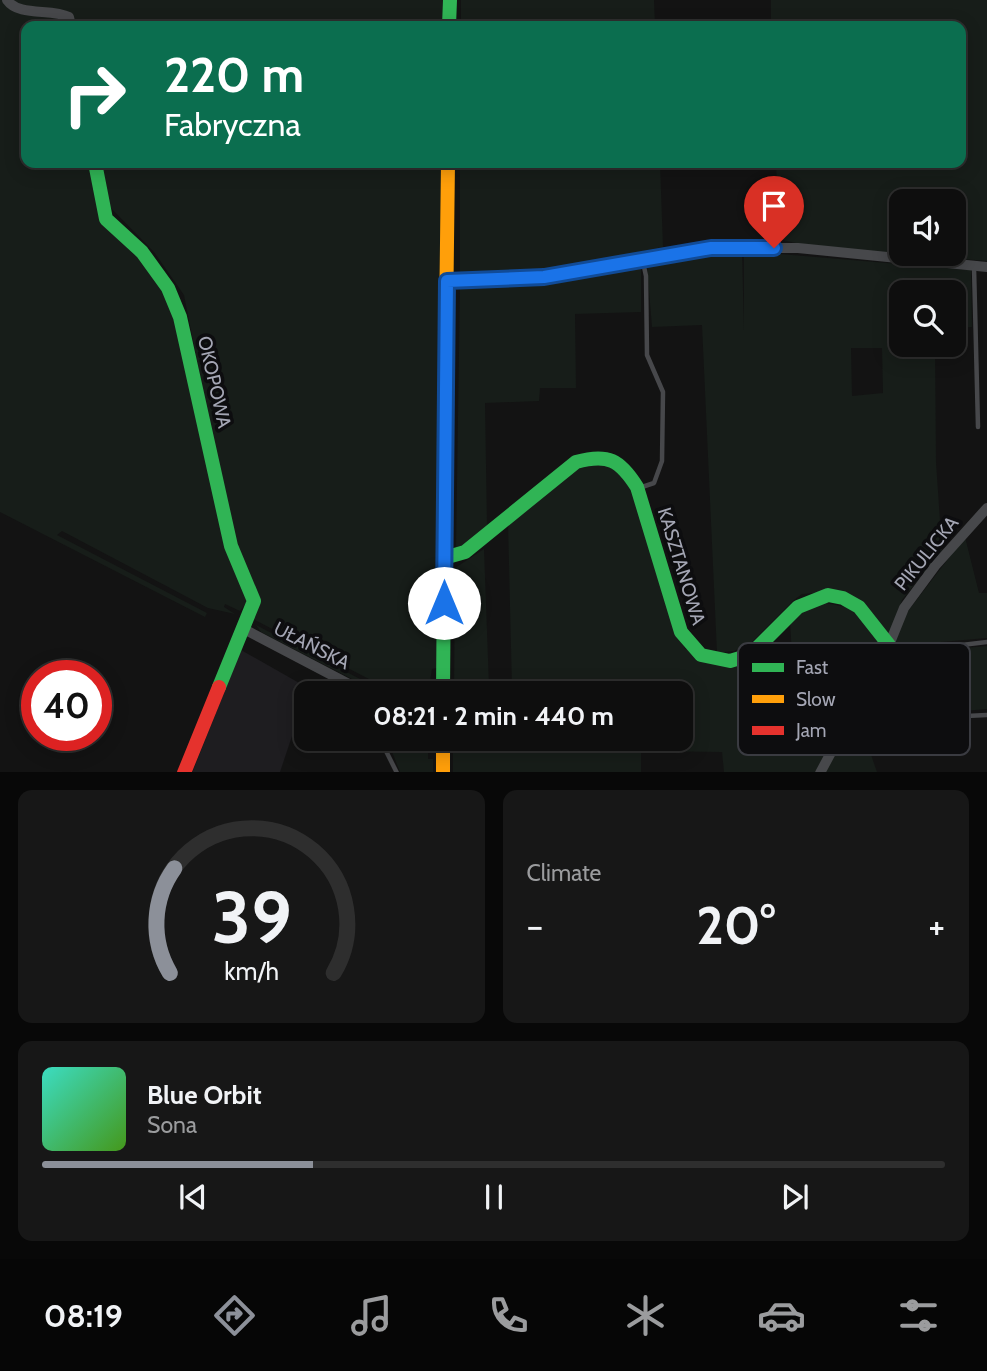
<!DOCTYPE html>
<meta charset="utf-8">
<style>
body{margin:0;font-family:Cabin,sans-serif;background:#171717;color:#f1f3f6;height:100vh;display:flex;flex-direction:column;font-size:26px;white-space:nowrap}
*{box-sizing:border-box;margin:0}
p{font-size:23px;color:#9b9c9e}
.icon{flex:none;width:38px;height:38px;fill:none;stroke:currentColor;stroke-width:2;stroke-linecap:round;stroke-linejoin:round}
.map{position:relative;height:772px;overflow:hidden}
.panel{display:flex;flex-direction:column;gap:18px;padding:18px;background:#080808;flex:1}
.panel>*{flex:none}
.hud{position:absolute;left:21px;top:21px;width:945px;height:147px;border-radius:14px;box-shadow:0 4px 18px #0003,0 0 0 2px #2e2e2e;background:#0b6e4f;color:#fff;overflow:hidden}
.fabs{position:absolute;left:889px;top:189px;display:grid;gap:14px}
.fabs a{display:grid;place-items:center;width:77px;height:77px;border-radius:14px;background:#0e0e0e;box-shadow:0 4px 18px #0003,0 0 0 2px #2e2e2e;font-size:35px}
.speed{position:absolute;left:21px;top:660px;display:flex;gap:14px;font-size:35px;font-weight:700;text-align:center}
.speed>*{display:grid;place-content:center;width:91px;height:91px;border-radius:50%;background:#0e0e0e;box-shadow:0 4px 18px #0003,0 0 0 2px #2e2e2e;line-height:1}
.speed .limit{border:10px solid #d22;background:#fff;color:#111}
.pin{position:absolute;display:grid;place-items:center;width:60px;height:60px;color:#fff;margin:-72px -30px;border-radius:50% 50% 50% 0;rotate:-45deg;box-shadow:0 0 7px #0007}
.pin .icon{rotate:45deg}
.me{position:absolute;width:77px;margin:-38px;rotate:0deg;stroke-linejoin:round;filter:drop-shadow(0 0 5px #0008)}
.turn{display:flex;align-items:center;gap:24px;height:147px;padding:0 28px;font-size:32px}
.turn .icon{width:91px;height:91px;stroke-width:2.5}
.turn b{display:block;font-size:49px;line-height:60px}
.big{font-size:52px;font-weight:700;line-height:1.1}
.panel .widget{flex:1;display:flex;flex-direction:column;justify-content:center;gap:10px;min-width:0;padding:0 24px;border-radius:14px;background:#171717}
.panel .dial{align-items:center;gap:0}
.dial svg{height:182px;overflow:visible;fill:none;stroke:#2e2e2e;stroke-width:7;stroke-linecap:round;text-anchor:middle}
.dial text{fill:#f1f3f6;stroke:none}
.song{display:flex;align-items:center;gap:21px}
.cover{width:84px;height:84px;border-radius:10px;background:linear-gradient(135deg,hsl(170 70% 55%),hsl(100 70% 35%))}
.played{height:7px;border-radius:4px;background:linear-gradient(90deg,#8c9099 30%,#2e2e2e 30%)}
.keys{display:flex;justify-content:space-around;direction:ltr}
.heat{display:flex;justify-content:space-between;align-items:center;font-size:38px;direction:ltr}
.panel .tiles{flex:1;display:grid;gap:18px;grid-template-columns:1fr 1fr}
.widget:last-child{grid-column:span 2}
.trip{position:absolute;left:294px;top:681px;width:399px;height:70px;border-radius:14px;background:#0e0e0e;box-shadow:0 4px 18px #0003,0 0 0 2px #2e2e2e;font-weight:700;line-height:70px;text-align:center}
.menu{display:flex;height:112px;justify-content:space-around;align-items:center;background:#060606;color:#9b9c9e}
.menu .icon{width:49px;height:49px}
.menu .current{color:#8c9099}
.menu b{font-size:32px;color:#f1f3f6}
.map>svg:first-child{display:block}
.built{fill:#1e1d20}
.green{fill:#171d19;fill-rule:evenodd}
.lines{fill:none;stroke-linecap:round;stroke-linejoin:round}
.lane{stroke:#47484b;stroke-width:4.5}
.street{stroke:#47484b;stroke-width:10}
.fast{stroke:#30b455;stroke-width:14}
.slow{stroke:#ff9f0a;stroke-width:14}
.jam{stroke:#e5322d;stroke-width:14}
.route-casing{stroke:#114b97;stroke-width:18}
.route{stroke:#1a73e8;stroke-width:12}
.labels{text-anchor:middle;stroke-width:7;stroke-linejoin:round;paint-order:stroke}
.street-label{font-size:19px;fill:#a4a6b4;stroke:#0d0d0f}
.key{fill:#0d0d0f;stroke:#3a3b41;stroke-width:2}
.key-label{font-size:19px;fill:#a4a6b4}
</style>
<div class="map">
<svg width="987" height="773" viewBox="0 0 987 773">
<rect width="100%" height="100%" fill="#131313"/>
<polygon class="built" points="241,650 308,688 280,772 192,773"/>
<g class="green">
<polygon points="0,0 444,0 443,26 74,26 66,20 67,26 26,26 26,163 90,163 99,204 137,251 169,300 247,602 240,611 225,604 224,607 235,614 208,608 62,531 57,535 207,613 205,617 0,512"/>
<polygon points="461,0 654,0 655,26 461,26"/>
<path d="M771,0H987V261L808,246L779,239L776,163H961V26H771ZM901,201H954V254H901Z"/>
<polygon points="100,163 442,163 437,668 432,669 428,693 396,693 253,619 230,528 184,295 154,252 106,203"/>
<polygon points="460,163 660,163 663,247 538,272 460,272"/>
<path d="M742,251L744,331V251L971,270L972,327L954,328V292H901V345H935L936,462L942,550L902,600L888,640L862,606L814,593L802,594L794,600L751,643L734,651L717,653L702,325L652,327L647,266V264L703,252ZM851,348H882L883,393L852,396Z"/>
<polygon points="636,263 641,266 641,312 575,314 576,388 540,388 539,401 485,403 487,526 466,547 456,548 460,286 507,284"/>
<polygon points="602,461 625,473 685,649 753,659 758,708 795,708 790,621 799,612 821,602 850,608 860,614 884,647 815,772 724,772 722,752 641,751 641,772 453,773 453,739 681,738 681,693 454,693 455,568 484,549 489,686 512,689 508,523 576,467"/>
<polygon points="965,537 979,593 987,593 987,638 918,644 894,642 905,615"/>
<polygon points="256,625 387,693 379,693 261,632"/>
<polygon points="987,646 987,709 929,714 923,656 929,651"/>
<polygon points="858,717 877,772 823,773"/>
<polygon points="423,738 428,744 428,759 433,759 433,772 400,772 387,739"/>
</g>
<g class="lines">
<g class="lane">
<polyline points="974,267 978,427"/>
<polyline points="642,487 654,483 662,461 663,392 647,355 646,276 643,262"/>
<polyline points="891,645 920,650 925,718 987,715"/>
<polyline points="920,650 987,642"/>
<polyline points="382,743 397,773"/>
</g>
<g class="street">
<path d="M7,0C19,17 51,8 69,17L71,26"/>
<polyline points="447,281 544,277 711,248 798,248 987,267"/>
<polyline points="242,628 366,693"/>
<polyline points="820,773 889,645 904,608 935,566 987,508"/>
</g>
<g class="fast">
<polyline points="449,26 450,0"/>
<polyline points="95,163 106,219 142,252 168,288 180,317 231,546 254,601 219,687"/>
<path d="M444,558L465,552L576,462C608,453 620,460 637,487L681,632L701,655L730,661L750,655L798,607L828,595L843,598L859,607L889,645"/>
<polyline points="443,693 446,322"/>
</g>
<g class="slow">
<polyline points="446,322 448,163"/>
<polyline points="443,738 443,773"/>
</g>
<polyline class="jam" points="184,773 219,687"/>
</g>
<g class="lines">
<g class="route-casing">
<polyline id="route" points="444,603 447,281 544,277 711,248 774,248"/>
</g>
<use href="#route" class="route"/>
</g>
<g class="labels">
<g class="street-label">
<text transform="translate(215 382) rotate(77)" y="7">OKOPOWA</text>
<text transform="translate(926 553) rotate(-51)" y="7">PIKULICKA</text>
<text transform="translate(682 566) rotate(73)" y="7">KASZTANOWA</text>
<text transform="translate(312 645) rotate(27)" y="7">UŁAŃSKA</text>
</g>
</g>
<rect x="738" y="643" width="232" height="112" rx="10" class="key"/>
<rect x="752" y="663" width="32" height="9" fill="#30b455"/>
<rect x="752" y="695" width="32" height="8" fill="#ff9f0a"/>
<rect x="752" y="726" width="32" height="9" fill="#e5322d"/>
<g class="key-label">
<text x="796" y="674">Fast</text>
<text x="796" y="706">Slow</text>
<text x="796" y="737">Jam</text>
</g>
</svg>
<div class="fabs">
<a><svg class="icon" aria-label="sound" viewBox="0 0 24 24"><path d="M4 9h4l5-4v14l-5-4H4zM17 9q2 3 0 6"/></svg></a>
<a><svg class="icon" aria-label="search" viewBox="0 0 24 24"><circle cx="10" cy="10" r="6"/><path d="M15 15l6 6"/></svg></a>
</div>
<div class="speed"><div class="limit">40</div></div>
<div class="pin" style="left:774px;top:248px;background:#d93025"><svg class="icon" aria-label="arrive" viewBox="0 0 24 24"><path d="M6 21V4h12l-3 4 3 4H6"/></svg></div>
<svg class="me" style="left:444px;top:603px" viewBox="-20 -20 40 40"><circle r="19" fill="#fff"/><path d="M0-13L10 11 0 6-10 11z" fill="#1a73e8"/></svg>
<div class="trip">08:21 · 2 min · 440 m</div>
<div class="hud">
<div class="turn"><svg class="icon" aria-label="right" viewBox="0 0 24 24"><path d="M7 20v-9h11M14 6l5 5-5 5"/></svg><div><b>220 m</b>Fabryczna</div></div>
</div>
</div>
<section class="panel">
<div class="tiles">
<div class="widget dial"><svg viewBox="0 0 100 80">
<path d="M14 69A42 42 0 1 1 86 69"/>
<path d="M14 69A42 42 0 0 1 16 23" stroke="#8c9099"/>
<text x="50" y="56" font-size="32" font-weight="700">39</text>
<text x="50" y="72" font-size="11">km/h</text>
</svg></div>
<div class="widget"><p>Climate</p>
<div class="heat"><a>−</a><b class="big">20°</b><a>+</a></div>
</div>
<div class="widget">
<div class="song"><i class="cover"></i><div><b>Blue Orbit</b><p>Sona</p></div></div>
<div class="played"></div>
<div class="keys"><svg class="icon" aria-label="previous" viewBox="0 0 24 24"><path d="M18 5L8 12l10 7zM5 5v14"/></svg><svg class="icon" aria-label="pause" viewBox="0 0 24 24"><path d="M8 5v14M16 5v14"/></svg><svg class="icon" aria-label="next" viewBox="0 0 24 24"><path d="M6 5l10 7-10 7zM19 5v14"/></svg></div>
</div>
</div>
</section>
<nav class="menu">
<b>08:19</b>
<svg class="icon current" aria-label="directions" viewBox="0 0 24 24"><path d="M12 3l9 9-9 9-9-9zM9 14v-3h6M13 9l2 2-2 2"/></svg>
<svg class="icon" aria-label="music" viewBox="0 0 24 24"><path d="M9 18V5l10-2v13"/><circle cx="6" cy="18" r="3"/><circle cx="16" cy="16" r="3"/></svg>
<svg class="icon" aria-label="phone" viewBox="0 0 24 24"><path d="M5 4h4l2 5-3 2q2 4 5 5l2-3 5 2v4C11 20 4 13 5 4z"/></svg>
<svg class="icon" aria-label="climate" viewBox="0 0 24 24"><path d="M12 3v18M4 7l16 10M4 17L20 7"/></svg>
<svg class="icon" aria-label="car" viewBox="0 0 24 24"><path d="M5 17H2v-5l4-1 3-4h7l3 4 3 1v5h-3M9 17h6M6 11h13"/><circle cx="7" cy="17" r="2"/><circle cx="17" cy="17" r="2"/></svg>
<svg class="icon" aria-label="filters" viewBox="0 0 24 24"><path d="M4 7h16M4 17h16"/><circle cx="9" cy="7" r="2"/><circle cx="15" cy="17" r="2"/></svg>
</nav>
